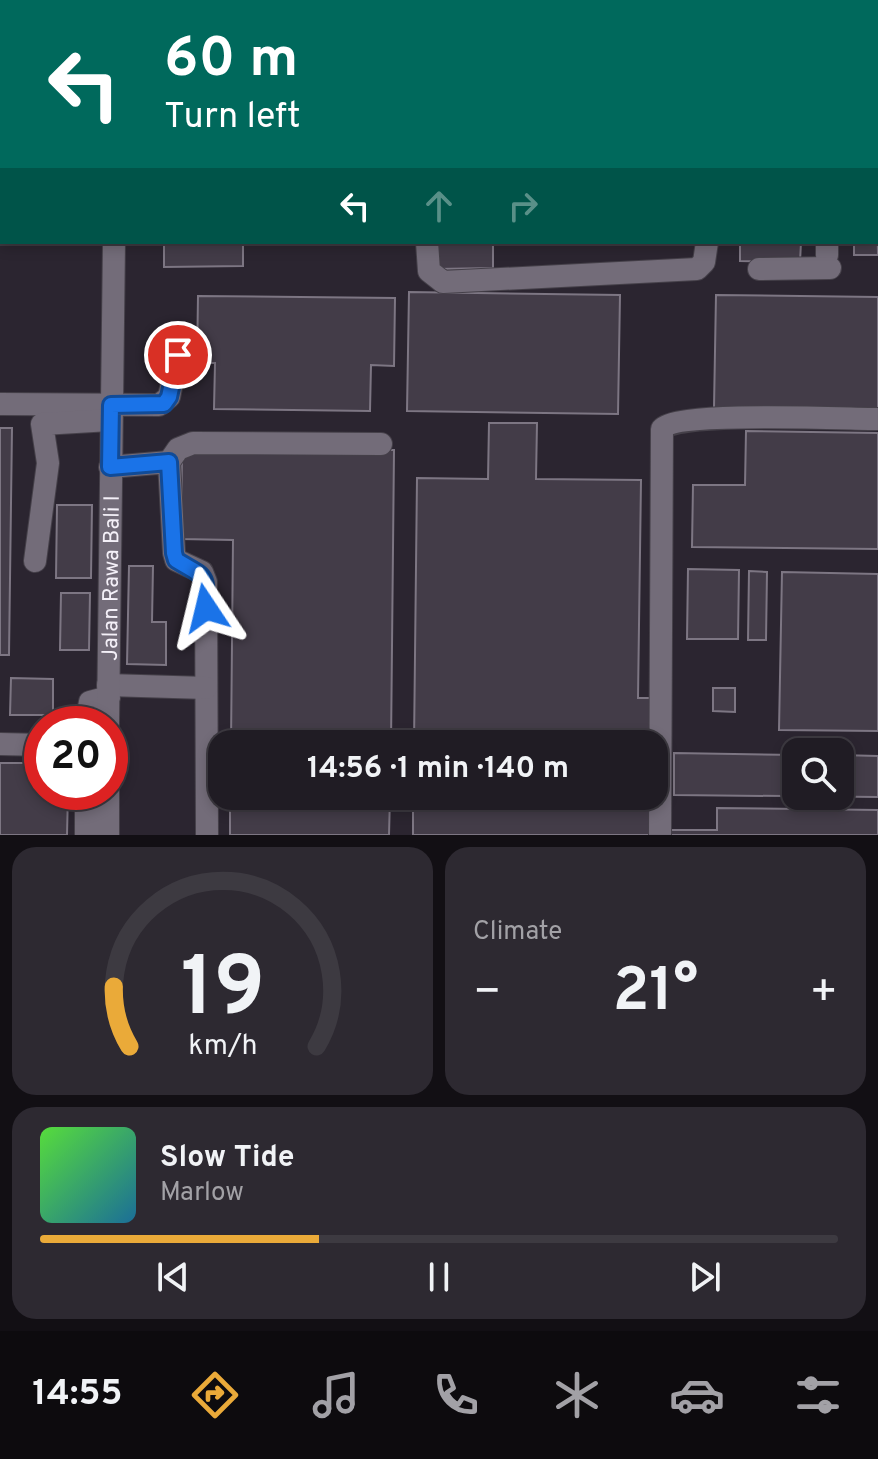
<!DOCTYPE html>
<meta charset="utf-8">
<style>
body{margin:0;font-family:Overpass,sans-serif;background:#2d2931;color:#f1f3f6;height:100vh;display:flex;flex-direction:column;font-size:30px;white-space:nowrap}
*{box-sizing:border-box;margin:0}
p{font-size:26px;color:#a2a1a6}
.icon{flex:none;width:44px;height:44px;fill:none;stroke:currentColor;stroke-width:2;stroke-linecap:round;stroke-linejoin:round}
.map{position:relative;height:835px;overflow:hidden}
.side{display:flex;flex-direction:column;gap:12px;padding:12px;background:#120f14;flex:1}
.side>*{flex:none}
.banner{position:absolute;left:0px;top:0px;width:878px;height:244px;box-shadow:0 4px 12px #0003,0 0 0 2px #3d3a41;background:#00695c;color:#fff;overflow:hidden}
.buttons{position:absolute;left:782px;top:738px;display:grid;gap:16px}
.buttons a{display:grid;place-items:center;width:72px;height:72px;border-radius:16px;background:#201c24;box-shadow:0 4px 12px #0003,0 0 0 2px #3d3a41;font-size:40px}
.speed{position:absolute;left:24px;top:706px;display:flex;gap:16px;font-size:40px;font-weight:700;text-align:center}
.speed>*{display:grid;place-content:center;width:104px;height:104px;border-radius:50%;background:#201c24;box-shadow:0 4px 12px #0003,0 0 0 2px #3d3a41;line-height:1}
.speed .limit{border:12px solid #d22;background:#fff;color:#111}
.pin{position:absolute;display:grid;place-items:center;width:68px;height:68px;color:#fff;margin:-34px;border:4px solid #fff;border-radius:50%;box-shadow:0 2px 8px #0007}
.me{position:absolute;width:88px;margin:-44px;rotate:350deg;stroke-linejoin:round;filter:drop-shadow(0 0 6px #0008)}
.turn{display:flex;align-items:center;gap:28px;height:168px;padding:0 32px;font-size:36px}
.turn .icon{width:104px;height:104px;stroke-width:2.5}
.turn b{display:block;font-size:56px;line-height:68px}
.lanes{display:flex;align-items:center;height:76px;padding:0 32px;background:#0003;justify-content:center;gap:40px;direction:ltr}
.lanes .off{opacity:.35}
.big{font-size:60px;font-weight:700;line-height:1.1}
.side .widget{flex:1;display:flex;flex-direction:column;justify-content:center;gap:12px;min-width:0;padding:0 28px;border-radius:24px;background:#2d2931}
.side .dial{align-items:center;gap:0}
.dial svg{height:208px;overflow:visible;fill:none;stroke:#3d3a41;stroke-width:7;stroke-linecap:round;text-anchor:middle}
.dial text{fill:#f1f3f6;stroke:none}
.song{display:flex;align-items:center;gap:24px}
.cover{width:96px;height:96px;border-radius:12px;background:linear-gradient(135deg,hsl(110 70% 55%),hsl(200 70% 35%))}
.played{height:8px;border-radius:4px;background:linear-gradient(90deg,#eaaa39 35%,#3d3a41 35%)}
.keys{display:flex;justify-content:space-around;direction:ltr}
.heat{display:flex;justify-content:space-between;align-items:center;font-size:44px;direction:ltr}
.side .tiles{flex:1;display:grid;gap:12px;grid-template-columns:1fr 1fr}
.widget:last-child{grid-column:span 2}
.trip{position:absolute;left:208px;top:730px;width:460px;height:80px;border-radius:24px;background:#201c24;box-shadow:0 4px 12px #0003,0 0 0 2px #3d3a41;font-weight:700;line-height:80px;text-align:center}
.dock{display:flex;height:128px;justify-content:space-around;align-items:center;background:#0d0b0e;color:#a2a1a6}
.dock .icon{width:56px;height:56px}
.dock .on{color:#eaaa39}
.dock b{font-size:36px;color:#f1f3f6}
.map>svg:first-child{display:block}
.building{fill:#433c48;stroke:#7d7683;stroke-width:2}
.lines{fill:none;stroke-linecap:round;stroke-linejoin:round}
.minor-casing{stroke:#454049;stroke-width:24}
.minor{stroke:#736c79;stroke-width:22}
.route-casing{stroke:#114b97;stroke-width:20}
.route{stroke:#1a73e8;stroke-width:14}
.labels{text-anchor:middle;stroke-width:8;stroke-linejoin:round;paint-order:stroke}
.street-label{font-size:22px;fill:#f4f0f8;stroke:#120f14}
</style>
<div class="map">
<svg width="878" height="835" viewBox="0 0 878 835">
<rect width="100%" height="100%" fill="#2b2530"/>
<g class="building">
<rect x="160" y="0" width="79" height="2"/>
<rect x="255" y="0" width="120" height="2"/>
<rect x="430" y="0" width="254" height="2"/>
<polygon points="748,0 878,0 878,65 876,2"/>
<polygon points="876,143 878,255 854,255 854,242 876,242"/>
<polygon points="164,242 243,242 243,266 164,267"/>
<polygon points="436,242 493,242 493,268 437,269"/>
<polygon points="740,242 801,242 800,262 740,261"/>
<polygon points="409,292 620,295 618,414 407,411"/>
<polygon points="716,295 878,297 878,410 714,408"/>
<polygon points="198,296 395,298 394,366 371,365 370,411 214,409 215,363 197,363"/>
<polygon points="489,423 537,423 536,479 641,480 638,698 655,698 654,744 414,744 417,478 488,479"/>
<polygon points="0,428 12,428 9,655 0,655"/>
<polygon points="746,431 878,433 878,549 692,547 693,485 745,485"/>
<polygon points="182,448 394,450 391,744 231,744 233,540 181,539"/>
<polygon points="57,505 92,505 91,578 56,578"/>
<polygon points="129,566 153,566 152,622 166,622 166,665 127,664"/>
<polygon points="688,569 739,570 738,639 687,639"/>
<polygon points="749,571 767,572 766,640 748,640"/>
<polygon points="782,572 878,574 878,731 779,730"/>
<polygon points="61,593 90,593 89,650 60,650"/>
<polygon points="11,678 53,679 53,715 10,715"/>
<polygon points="713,688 735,688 735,712 713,711"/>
<polygon points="674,753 796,755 796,796 840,796 840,755 878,756 878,797 674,795"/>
<polygon points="0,763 42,763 42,792 68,792 67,835 0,835"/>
<polygon points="230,796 390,796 389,835 230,835"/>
<polygon points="413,796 654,796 653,835 413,835"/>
<polygon points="717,808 878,810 878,835 671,835 671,830 717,830"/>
</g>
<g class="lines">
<g class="minor-casing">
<g id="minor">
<polyline points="417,0 417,2"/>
<polyline points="113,2 113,0"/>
<polyline points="709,2 709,0"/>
<polyline points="0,32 2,32"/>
<polyline points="876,114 878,114"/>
<polyline points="0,131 2,130"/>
<polyline points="427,242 429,271 443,282 697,269 704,262 707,242"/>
<polyline points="827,242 827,255"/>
<polyline points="759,269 830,268"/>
<polyline points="0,404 159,405 169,397 178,355"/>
<polyline points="169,462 178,449 193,443 381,444"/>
<polyline points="110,467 169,462 174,553 176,560 202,572 206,582 207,835"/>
<polyline points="35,561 48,463 42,424 110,420"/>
<polyline points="108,685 206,688"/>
<polyline points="86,724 90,702 109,697"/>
<path id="s1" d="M108,724L114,242"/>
<polyline points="0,744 42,745"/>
<polyline points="86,792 86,835"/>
<polyline points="108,835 108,792"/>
<path d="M660,835L662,429C676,411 846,419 878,419"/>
</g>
</g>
<use href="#minor" class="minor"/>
</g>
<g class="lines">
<g class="route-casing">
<path id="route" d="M178,355L169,397L164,404L111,405L110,467L169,462L174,553L176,560C205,578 206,571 206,608"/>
</g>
<use href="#route" class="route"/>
</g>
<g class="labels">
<g class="street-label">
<text dy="8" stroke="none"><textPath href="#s1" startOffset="146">Jalan Rawa Bali I</textPath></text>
</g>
</g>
</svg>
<div class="buttons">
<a><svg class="icon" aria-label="search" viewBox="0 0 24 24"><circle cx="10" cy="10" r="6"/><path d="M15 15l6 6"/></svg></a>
</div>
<div class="speed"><div class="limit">20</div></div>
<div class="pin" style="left:178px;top:355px;background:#d93025"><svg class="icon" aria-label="arrive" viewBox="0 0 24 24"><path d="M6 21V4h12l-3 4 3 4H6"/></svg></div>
<svg class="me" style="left:206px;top:608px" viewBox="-20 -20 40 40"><path d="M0-17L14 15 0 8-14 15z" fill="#1a73e8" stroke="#fff" stroke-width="4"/></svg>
<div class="trip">14:56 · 1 min · 140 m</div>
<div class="banner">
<div class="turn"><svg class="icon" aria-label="left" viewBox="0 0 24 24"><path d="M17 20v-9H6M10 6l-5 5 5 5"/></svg><div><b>60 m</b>Turn left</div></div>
<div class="lanes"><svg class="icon" aria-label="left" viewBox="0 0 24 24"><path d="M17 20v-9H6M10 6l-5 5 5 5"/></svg><svg class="icon off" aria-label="ahead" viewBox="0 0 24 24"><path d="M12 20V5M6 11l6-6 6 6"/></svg><svg class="icon off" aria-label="right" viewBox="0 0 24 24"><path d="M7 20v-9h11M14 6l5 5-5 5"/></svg></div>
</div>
</div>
<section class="side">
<div class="tiles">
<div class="widget dial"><svg viewBox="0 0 100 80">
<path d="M14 69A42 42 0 1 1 86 69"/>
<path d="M14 69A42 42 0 0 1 8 46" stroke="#eaaa39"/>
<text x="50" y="56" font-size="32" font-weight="700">19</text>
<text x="50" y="72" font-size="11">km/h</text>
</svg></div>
<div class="widget"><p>Climate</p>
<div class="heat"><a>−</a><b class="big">21°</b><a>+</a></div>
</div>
<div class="widget">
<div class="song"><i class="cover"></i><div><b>Slow Tide</b><p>Marlow</p></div></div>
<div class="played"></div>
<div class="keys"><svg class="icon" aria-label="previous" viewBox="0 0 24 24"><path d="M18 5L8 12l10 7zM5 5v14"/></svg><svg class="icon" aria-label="pause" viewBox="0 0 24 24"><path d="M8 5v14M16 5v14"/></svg><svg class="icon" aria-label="next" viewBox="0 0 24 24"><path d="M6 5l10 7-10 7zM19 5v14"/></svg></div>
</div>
</div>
</section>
<nav class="dock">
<b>14:55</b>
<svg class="icon on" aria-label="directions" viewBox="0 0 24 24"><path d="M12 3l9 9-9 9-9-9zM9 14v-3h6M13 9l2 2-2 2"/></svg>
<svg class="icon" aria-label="music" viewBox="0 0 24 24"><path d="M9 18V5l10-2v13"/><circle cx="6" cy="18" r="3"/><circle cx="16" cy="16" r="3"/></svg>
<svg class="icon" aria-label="phone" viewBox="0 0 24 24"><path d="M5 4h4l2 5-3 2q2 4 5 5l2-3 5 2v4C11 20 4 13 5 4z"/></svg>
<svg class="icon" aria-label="climate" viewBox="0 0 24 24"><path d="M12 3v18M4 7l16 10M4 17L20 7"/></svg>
<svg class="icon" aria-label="car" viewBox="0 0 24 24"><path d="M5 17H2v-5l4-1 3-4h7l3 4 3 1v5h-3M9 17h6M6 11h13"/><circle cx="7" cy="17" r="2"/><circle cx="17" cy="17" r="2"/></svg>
<svg class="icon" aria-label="filters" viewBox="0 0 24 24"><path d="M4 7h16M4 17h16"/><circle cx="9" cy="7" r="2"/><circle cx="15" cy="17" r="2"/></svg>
</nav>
